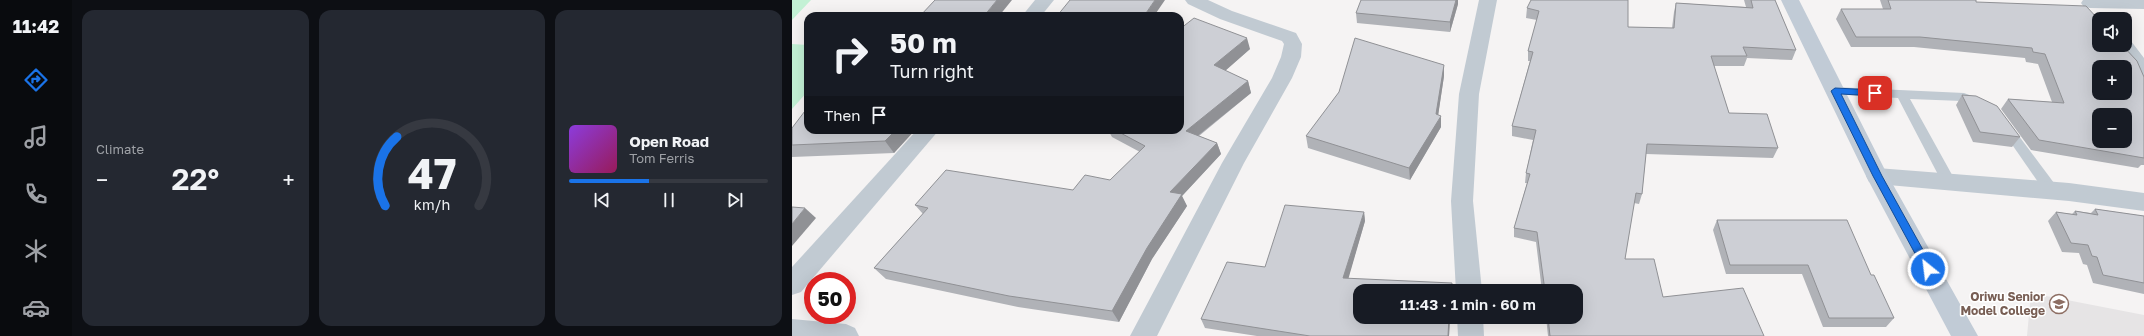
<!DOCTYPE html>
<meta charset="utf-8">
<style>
body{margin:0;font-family:"Golos Text",sans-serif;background:#242831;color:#f1f3f6;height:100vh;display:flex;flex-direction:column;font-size:15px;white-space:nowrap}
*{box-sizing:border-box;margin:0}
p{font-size:13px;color:#9ea1a6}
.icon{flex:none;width:22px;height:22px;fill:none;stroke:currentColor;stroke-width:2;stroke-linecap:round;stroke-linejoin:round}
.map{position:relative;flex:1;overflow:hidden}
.drawer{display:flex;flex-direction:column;gap:10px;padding:10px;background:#0d0f14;width:720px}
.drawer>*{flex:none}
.top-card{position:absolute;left:12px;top:12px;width:380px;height:122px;border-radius:12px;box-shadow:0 4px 16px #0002;background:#171b24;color:#f1f3f6;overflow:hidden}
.buttons{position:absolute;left:1300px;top:12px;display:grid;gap:8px}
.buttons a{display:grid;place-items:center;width:40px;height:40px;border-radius:8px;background:#171b24;box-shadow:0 4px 16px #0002;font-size:20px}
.speed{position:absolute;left:12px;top:272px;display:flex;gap:8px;font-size:20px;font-weight:700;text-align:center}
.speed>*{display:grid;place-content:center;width:52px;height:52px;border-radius:50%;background:#171b24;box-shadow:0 4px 16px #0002;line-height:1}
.speed .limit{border:6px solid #d22;background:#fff;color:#111}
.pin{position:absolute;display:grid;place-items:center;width:34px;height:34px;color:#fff;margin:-17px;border-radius:8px;box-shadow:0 2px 6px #0006}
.me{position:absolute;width:44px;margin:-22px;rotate:331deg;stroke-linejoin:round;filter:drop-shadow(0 0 3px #0008)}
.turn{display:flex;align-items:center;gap:14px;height:84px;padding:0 20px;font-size:18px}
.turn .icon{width:52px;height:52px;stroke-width:2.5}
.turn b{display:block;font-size:28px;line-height:34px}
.then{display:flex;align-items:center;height:38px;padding:0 20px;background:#0003;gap:8px;font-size:15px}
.big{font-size:30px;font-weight:600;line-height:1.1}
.drawer .card{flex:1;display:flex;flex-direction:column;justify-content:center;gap:6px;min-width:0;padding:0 14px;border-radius:12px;background:#242831}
.drawer .dial{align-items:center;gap:0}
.dial svg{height:104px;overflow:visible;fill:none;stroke:#363941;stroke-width:7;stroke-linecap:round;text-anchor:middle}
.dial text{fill:#f1f3f6;stroke:none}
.song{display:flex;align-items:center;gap:12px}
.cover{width:48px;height:48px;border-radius:6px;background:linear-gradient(135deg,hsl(270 70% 55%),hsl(330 70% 35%))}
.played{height:4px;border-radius:2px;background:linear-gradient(90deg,#1a73e8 40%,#363941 40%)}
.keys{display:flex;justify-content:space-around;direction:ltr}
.heat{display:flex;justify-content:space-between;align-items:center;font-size:22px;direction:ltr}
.drawer .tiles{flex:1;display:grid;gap:10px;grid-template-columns:repeat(3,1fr)}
.trip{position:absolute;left:561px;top:284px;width:230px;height:40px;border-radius:12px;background:#171b24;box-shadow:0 4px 16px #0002;font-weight:600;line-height:40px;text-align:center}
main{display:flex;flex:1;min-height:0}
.dock{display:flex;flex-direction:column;width:72px;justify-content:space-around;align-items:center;background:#090b0e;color:#9ea1a6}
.dock .icon{width:28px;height:28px}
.dock .current{color:#1a73e8}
.dock b{font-size:18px;color:#f1f3f6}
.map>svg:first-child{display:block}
.education{fill:#e6e4e5}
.green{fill:#c3f1d5}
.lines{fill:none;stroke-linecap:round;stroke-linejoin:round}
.lane{fill:#c1cad2;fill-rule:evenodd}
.street{fill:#c1cad2;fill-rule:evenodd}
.secondary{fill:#c1cbd6;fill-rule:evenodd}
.wall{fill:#b0b2b7}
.shaded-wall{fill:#909195}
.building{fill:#cdcfd5;stroke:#909195;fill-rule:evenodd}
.route{fill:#1a73e8;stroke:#114b97}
.labels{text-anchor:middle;stroke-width:3;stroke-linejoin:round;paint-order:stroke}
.education-label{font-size:12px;font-weight:bold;fill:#785e54;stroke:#fff;text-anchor:end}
</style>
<main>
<nav class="dock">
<b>11:42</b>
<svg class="icon current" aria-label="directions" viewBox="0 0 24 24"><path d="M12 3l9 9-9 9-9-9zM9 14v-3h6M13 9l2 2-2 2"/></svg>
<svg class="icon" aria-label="music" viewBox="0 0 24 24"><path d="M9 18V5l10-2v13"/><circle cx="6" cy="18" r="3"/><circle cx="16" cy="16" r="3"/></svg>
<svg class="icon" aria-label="phone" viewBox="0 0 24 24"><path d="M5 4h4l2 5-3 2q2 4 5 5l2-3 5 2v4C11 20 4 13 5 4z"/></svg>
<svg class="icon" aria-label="climate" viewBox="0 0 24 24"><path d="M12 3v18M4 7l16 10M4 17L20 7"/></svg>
<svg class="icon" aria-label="car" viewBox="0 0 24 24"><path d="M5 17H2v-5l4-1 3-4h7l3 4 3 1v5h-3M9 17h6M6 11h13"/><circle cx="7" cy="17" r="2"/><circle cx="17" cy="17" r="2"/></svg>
</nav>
<section class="drawer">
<div class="tiles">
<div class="card"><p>Climate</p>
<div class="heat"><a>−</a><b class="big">22°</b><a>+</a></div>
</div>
<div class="card dial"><svg viewBox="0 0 100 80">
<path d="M14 69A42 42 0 1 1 86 69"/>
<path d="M14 69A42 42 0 0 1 23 16" stroke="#1a73e8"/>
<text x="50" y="56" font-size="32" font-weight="700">47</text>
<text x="50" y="72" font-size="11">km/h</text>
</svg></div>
<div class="card">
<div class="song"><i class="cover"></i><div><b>Open Road</b><p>Tom Ferris</p></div></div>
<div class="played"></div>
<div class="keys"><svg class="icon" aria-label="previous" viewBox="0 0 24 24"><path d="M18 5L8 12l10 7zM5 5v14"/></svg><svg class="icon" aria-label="pause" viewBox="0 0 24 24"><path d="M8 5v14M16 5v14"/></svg><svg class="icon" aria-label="next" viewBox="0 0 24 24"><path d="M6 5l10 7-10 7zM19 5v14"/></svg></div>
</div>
</div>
</section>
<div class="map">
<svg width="1352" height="336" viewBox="0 0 1352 336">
<rect width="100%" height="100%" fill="#f5f3f3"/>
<polygon class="education" points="1239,293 1352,315 1352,336 1235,336"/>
<g class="green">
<polygon points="0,0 19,0 0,20"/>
<polygon points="0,44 16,45 16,91 0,109"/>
</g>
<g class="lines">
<g class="lane">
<polygon points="1043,87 1172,93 1188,99 1190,102 1184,106 1170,101 1118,99 1164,182 1162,186 1152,186 1106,98 1039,94 1037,91 1039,88"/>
<polygon points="1214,123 1218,124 1265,187 1267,191 1265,195 1255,195 1210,130 1208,127 1210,124"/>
</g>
<g class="street">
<polygon points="243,0 262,0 249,16 230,16"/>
<polygon points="393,0 416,0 440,11 504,33 510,44 509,57 500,78 452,163 365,336 338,336 430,163 480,78 489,57 492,44 490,41 428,19 396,4"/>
<polygon points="687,0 705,0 687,94 681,201 690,291 664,291 659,201 667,94"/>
<polygon points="1291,0 1352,0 1352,9 1298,8 1292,7 1289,3"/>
<polygon points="1333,39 1339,41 1352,58 1352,77 1345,76 1323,45 1333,45"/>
<polygon points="125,130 147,130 9,292 0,295 0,267"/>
<polygon points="1085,168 1277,183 1352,193 1352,211 1277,201 1085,184 1077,182 1074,176 1077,170"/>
<polygon points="665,317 691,317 692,336 666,336"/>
<polygon points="0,319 54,324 63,328 67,336 0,336"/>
</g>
<polygon class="secondary" points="989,0 1007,0 1095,174 1186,336 1159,336 1074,176"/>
</g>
<g class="wall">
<polygon points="952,0 983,0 1004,50 1000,60 955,58 952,66 922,66 937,113 986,148 981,158 854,154 850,194 847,204 842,203 833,259 871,297 972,336 756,336 754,317 784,317 784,291 750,291 744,242 722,237 722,228 735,183 733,183 734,173 741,140 720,136 720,126 738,61 736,61 736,51 745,20 734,18 735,8 836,27 880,28 882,12 884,3 954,7"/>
<polygon points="1088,0 1184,0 1184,2 1352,77 1352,165 1349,165 1346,168 1239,150 1209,109 1216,99 1260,102 1246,64 1234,62 1233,58 1122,47 1059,47 1044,19 1049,9 1091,9"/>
<polygon points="666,4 658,32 565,23 564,13"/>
<polygon points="388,29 458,49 433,71 456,81 459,93 407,136 425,143 429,154 390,196 395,206 360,259 327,322 226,307 94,279 82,268 131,214 123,205 281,190 318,180 348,152 320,137 316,130 388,130"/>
<polygon points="652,76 646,115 649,127 618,180 516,148 514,136"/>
<polygon points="1170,95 1228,137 1220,147 1181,142 1164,105"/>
<polygon points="0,128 16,130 123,130 102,153 0,157"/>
<polygon points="1303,209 1352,216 1352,294 1301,283 1295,265 1291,264 1287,253 1270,252 1256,221 1264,212 1280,214 1283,211 1299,213"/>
<polygon points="572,212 573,221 556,278 658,317 657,336 465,336 413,328 409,319 473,267"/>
<polygon points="925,220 1079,275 1102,318 1094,327 1031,327 1010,274 934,274 921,230"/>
</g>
<g class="shaded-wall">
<polygon points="205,0 220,0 207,16 192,16"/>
<polygon points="363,0 373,0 362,16 352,16"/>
<polygon points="664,0 666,0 666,4 658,32 658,22"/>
<polygon points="455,38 458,49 426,77 422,65"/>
<polygon points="652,65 652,76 645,123 649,116 649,127 618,180 617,168"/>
<polygon points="456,81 459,93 398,142 394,131"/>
<polygon points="104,130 123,130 102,153 93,141"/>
<polygon points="425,143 429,154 390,196 395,206 360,259 327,322 320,311 378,192"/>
<polygon points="13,208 24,218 0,246 0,224"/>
<polygon points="572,212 573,221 554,287 551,278"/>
<polygon points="657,317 658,317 657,336 656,336"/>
</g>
<g class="building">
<polygon points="143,0 205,0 192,16 128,16"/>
<polygon points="278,0 363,0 352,16 265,16"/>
<polygon points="569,0 664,0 658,22 564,13"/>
<polygon points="739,0 836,0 836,27 882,28 884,3 961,8 959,0 983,0 1004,50 951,47 955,56 919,56 937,113 975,114 986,148 855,144 850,194 844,193 833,259 862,259 871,297 951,288 972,336 758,336 756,317 784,317 784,291 753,291 745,232 722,228 738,174 734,173 744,130 720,126 741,52 736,51 747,11 735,8"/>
<path d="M1096,0H1184V2L1294,6L1307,20V45H1330L1345,61L1352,77V158L1247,140L1216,99L1272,103L1253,54L1241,52L1240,48L1128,37H1064L1049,9H1099ZM1307,67H1333V93H1307ZM1307,115H1333V141H1307Z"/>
<polygon points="402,18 455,38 422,65 456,81 394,131 425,143 378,192 390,194 355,248 320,311 217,296 82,268 136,208 123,205 154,170 281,190 293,175 318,180 353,146 323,130 388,130 388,29"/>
<polygon points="563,38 652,65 644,114 649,116 617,168 514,136 547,92"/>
<polygon points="1170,95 1184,96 1205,106 1228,137 1188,132"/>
<polygon points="16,107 16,130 104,130 93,141 0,145 0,128"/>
<polygon points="493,205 572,212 551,278 660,283 659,291 568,291 568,317 657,317 656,336 518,336 409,319 435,262 473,267"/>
<polygon points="0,207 13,208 0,224"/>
<polygon points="1303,209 1352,216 1352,283 1311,275 1305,257 1300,256 1296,245 1279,243 1264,212 1285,215 1283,211 1306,215"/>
<polygon points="925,220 1055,220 1079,275 1082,275 1102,318 1037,318 1016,265 938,265"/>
</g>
<polygon class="route" points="1043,88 1083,90 1087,93 1083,96 1049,94 1090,176 1140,266 1140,272 1133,272 1081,176 1039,91"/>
<defs>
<g id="school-ring" transform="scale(1)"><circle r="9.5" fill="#fff" stroke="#8d6e63" stroke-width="1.5"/><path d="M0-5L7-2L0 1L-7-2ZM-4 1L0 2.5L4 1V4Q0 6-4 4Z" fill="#8d6e63"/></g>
</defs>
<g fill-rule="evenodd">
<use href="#school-ring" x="1267" y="304"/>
</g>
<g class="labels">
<g class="education-label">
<text x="1253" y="301">Oriwu Senior<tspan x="1253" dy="14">Model College</tspan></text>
</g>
</g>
</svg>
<div class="buttons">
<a><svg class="icon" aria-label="sound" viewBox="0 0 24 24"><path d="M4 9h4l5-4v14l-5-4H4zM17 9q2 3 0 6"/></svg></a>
<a>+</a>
<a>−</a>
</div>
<div class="speed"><div class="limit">50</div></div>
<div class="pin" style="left:1083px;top:93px;background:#d93025"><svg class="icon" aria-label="arrive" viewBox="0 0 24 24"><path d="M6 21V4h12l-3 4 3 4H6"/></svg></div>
<svg class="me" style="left:1136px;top:269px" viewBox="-20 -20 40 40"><circle r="17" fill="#1a73e8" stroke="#fff" stroke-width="3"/><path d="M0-11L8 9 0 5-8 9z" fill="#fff"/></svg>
<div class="trip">11:43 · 1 min · 60 m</div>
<div class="top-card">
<div class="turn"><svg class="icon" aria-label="right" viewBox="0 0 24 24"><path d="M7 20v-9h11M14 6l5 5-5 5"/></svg><div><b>50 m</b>Turn right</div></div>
<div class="then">Then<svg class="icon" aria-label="arrive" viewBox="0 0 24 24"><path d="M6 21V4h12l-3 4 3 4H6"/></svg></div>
</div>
</div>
</main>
